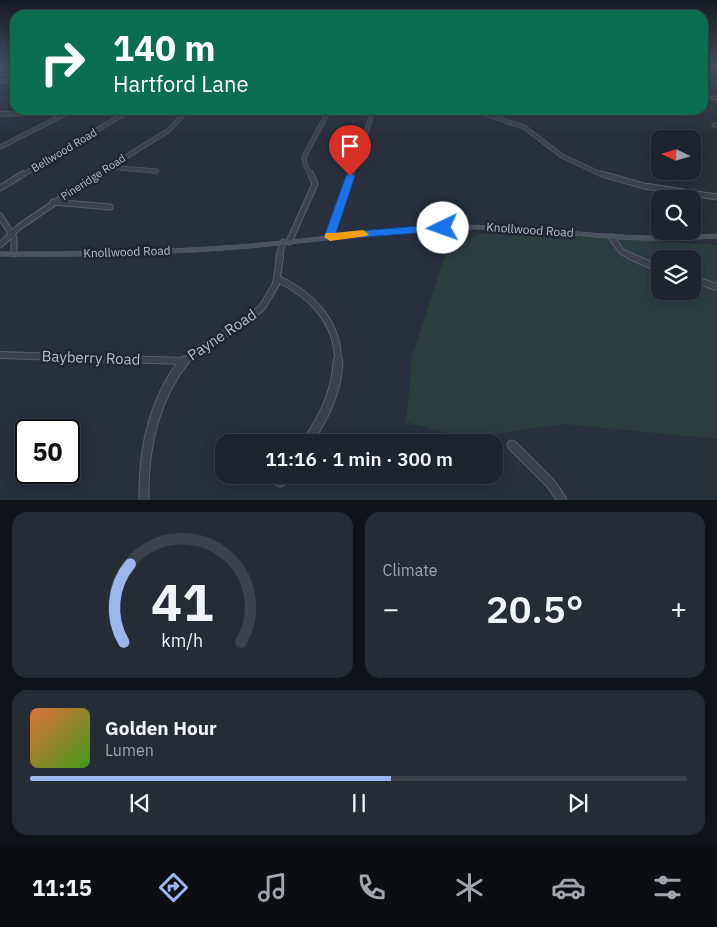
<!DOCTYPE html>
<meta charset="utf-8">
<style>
body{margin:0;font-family:"IBM Plex Sans",sans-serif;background:#262c36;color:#f1f3f6;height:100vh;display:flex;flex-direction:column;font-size:19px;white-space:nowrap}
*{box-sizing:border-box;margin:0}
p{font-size:16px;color:#a1a4aa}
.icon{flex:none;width:28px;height:28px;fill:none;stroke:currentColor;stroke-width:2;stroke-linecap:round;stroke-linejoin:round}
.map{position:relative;height:500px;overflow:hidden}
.sheet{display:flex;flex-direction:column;gap:12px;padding:12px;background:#101419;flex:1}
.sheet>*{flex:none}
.hud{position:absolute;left:10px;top:10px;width:698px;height:105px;border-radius:15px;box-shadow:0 2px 12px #0003,0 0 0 1px #3c414a;background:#0b6e4f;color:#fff;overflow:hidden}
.needle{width:32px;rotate:275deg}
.tools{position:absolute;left:651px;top:130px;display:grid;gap:10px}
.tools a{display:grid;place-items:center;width:50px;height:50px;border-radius:10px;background:#1e242e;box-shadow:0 2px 12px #0003,0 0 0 1px #3c414a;font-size:25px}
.speed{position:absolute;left:15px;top:419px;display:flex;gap:10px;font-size:25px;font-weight:700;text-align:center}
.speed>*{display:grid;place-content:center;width:65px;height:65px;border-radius:50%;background:#1e242e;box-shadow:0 2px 12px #0003,0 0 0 1px #3c414a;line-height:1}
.speed .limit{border:2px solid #111;border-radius:8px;background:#fff;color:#111}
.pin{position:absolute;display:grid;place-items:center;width:42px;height:42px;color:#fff;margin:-51px -21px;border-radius:50% 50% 50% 0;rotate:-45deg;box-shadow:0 0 5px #0007}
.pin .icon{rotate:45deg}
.me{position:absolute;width:55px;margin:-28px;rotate:267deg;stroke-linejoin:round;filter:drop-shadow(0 0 4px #0008)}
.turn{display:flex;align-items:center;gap:18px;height:105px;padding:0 20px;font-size:22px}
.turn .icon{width:65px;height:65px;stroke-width:2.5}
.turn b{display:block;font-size:35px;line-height:42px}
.big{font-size:38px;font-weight:600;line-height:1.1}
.sheet .tile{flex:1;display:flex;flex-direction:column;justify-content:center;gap:8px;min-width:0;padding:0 18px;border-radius:15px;background:#262c36}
.sheet .dial{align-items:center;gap:0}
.dial svg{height:130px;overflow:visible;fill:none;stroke:#3c414a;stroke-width:7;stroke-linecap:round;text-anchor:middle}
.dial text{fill:#f1f3f6;stroke:none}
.song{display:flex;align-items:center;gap:15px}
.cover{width:60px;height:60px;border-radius:8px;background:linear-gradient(135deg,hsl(20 70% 55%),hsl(100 70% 35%))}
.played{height:5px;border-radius:2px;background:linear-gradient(90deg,#9ab6ec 55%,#3c414a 55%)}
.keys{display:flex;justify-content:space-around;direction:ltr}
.heat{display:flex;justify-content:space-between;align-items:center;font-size:28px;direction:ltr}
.sheet .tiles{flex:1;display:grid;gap:12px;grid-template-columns:1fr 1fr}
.tile:last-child{grid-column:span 2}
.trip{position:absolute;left:215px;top:434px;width:288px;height:50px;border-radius:15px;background:#1e242e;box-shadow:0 2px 12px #0003,0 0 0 1px #3c414a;font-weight:600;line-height:50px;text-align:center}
.tabs{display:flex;height:80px;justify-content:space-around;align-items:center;background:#0c0e12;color:#a1a4aa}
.tabs .icon{width:35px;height:35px}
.tabs .selected{color:#9ab6ec}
.tabs b{font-size:22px;color:#f1f3f6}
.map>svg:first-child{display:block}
.green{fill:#2b3d3f;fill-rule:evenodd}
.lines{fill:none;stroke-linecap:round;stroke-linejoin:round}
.minor-far4-casing{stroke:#5a606b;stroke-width:4.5}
.minor-far3-casing{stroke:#5a606b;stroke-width:5}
.minor-far2-casing{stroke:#5a606b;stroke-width:7}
.minor-far1-casing{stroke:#5a606b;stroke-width:8}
.minor-casing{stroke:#5a606b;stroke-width:11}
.secondary-casing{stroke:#5a606b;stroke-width:1}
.minor-far4{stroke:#3c424d;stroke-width:3}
.minor-far3{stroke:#3c424d;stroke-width:4}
.minor-far2{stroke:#3c424d;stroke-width:5}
.minor-far1{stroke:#3c424d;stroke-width:6}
.minor{stroke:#3c424d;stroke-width:9}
.secondary{fill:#4b5260;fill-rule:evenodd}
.route{fill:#1a73e8;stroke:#114b97}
.slow{fill:#f59e0b}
.labels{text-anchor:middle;stroke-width:5;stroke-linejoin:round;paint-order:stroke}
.far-street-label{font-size:11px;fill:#b8bec8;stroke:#212732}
.street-label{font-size:12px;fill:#b8bec8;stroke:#212732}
.near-street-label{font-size:15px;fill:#b8bec8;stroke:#212732}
</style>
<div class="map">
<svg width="717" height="500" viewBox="0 0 717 500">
<rect width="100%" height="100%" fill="#28303d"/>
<path class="green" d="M491,231L717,245V439L564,424L480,436L447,433L406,422L412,357L447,249L461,241ZM660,259H692V291H660Z"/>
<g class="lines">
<g class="minor-far4-casing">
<g id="minor-far4">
<polyline points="0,69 9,64"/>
<polyline points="0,72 11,76 7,81"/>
<polyline points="0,81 15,81"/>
<polyline points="702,98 717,98"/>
<polyline points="473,110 482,113"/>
<polyline points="50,113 225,110"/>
<polyline points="125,113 127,112"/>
<polyline points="185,113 187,111"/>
<polyline points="327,113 329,110"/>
<polyline points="374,113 376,112"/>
</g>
</g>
<g class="minor-far3-casing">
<g id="minor-far3">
<polyline points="479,112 524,127 562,156 605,176"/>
<polyline points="0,114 120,112"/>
<polyline points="714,125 717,125"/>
<polyline points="0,147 65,114"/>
<polyline points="107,167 156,171"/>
<polyline points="21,176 127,112"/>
<polyline points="95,176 168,131 186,112"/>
<polyline points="311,176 305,164 304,157 328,112"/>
<polyline points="351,176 372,114 376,112"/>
</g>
</g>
<g class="minor-far2-casing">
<g id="minor-far2">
<polyline points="602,174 644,186 717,197"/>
<polyline points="0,188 23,174"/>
<polyline points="53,202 110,207"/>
<polyline points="0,216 14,238 14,254"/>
<polyline points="330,237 351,174"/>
<polyline points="611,237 622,252 633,257"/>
<polyline points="289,242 315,184 311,174"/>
<polyline points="0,245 19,227 97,174"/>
<polyline points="279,257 283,242"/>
</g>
</g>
<g class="minor-far1-casing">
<g id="minor-far1">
<polyline points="630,256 660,269"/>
<path d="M278,279C312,295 339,323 338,363"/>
<polyline points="692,279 717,287"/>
<polyline points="0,355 182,361"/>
<polyline points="183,363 200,348 247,321 263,306 276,284 280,256"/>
</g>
</g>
<g class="minor-casing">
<g id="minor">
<path d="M307,442C324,418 337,391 338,361"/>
<polyline points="512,445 551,484 562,500"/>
<polyline points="280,482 284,475"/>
<path d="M144,500C143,450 153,401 184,361"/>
</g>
</g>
<g class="secondary-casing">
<path id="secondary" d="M457,225C522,225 587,235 652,236C674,236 695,235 717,234V238C684,240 652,241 619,239C565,235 511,228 456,229C387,231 318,242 249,248C167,255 83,257 0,256V252C83,252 167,251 250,244C319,238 388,228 457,225Z"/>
</g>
<use href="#minor-far4" class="minor-far4"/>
<use href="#minor-far3" class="minor-far3"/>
<use href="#minor-far2" class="minor-far2"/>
<use href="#minor-far1" class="minor-far1"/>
<use href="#minor" class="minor"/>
<use href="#secondary" class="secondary"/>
</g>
<linearGradient id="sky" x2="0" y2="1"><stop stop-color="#161a22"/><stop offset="0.48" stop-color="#424e62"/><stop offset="1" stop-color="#424e62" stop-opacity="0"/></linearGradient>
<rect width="717" height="134" fill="url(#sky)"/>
<polygon class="route" points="350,173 355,176 336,233 443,224 449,228 443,231 326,240 324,237 346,176"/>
<polygon class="slow" points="363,230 369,234 367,236 330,241 324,237 326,233 334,233"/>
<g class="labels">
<g class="far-street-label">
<text transform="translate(64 150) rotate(-31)" y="4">Bellwood Road</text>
<text transform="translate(93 177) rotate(-33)" y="4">Pineridge Road</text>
</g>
<g class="street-label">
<text transform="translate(530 230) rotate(4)" y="4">Knollwood Road</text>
<text transform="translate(127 252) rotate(-2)" y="4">Knollwood Road</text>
</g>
<g class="near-street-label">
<text transform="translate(222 335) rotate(-34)" y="5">Payne Road</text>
<text transform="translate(91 358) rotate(2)" y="5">Bayberry Road</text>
</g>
</g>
</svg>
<div class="tools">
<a><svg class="needle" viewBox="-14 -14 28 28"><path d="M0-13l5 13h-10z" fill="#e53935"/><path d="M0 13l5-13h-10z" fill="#a1a4aa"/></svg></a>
<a><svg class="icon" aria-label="search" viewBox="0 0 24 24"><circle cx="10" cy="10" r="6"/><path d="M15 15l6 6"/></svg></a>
<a><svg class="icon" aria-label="layers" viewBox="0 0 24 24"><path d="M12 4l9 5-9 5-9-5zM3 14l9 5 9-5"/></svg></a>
</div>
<div class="speed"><div class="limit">50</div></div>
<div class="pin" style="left:350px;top:176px;background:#d93025"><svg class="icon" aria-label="arrive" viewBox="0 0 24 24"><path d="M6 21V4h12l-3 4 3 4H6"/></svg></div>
<svg class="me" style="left:443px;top:228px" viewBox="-20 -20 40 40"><circle r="19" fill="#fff"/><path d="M0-13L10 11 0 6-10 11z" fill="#1a73e8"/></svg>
<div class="trip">11:16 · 1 min · 300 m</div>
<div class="hud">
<div class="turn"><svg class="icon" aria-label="right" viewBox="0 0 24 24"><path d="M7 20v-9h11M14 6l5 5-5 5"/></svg><div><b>140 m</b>Hartford Lane</div></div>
</div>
</div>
<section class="sheet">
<div class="tiles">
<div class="tile dial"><svg viewBox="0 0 100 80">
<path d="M14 69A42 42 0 1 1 86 69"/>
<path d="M14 69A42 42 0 0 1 18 21" stroke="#9ab6ec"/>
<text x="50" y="56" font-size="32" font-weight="700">41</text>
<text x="50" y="72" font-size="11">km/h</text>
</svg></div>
<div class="tile"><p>Climate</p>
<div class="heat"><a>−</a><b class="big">20.5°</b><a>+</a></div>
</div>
<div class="tile">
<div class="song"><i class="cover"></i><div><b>Golden Hour</b><p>Lumen</p></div></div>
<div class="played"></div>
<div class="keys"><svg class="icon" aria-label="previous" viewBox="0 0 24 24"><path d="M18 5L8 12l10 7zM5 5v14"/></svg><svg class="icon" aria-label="pause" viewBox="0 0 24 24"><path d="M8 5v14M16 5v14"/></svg><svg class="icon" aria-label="next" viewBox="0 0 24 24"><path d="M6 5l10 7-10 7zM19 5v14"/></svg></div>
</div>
</div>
</section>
<nav class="tabs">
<b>11:15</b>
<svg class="icon selected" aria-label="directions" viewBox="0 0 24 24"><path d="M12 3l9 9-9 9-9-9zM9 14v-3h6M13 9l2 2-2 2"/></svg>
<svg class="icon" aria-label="music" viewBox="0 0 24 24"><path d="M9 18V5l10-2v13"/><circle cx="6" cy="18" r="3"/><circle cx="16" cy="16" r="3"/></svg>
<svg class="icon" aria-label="phone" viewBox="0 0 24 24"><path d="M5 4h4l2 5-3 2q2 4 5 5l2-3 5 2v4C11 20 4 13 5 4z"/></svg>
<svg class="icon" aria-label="climate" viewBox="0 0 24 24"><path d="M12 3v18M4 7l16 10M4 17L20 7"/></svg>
<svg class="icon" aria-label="car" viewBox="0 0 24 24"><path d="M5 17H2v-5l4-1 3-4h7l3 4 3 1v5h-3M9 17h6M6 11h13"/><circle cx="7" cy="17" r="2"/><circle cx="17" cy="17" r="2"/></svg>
<svg class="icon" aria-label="filters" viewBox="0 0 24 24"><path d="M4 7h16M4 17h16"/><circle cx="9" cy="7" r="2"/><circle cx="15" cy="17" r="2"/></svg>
</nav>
